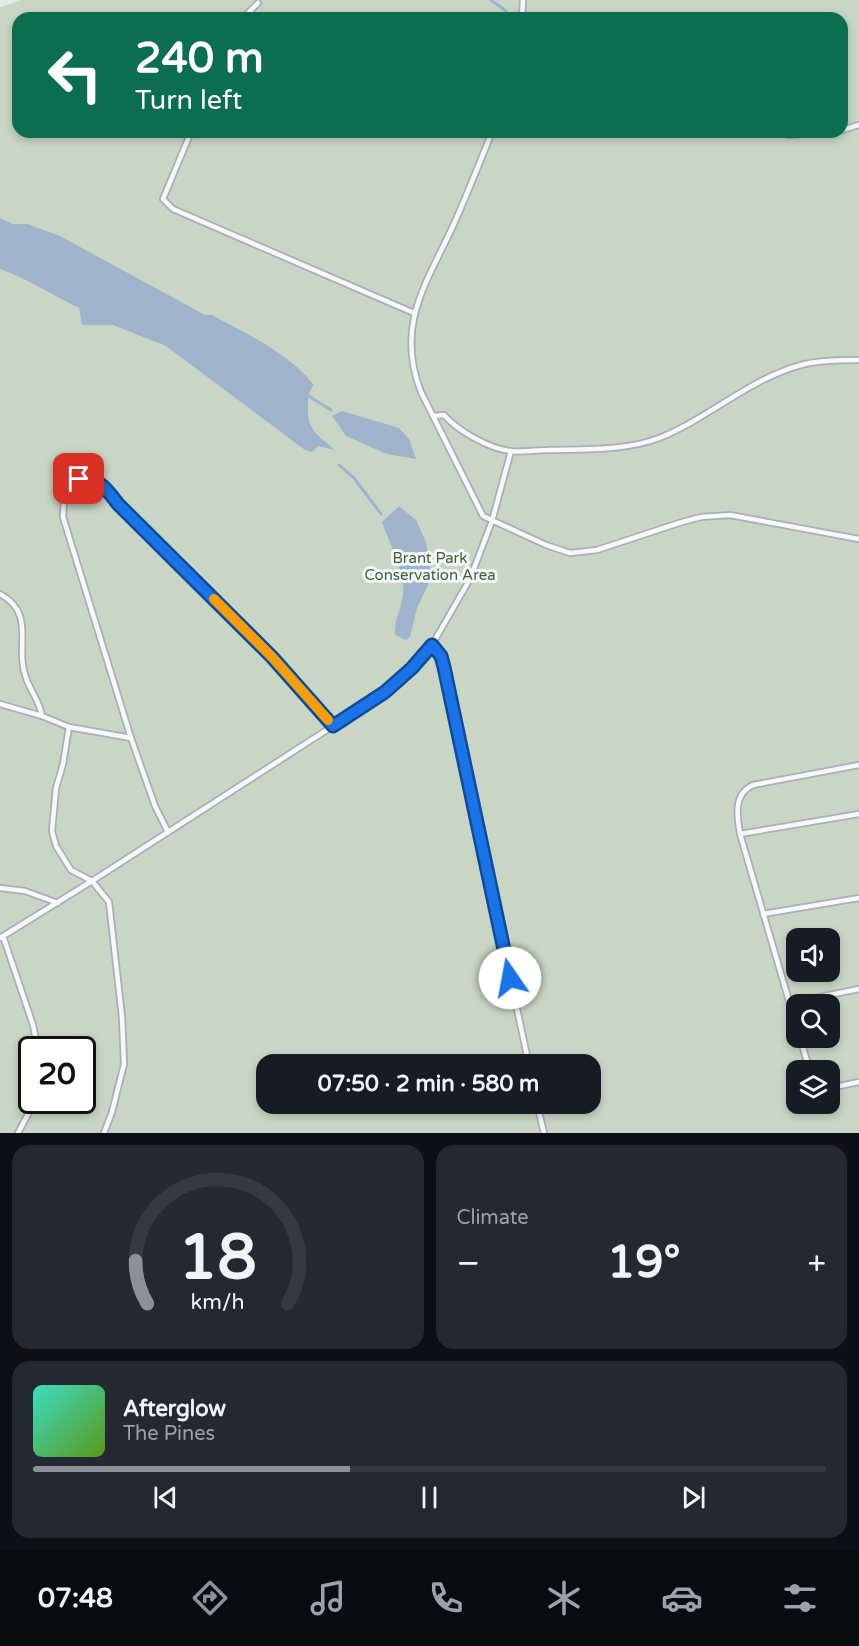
<!DOCTYPE html>
<meta charset="utf-8">
<style>
body{margin:0;font-family:"Varela Round",sans-serif;background:#242831;color:#f1f3f6;height:100vh;display:flex;flex-direction:column;font-size:22px;white-space:nowrap}
*{box-sizing:border-box;margin:0}
p{font-size:20px;color:#9ea1a6}
.icon{flex:none;width:33px;height:33px;fill:none;stroke:currentColor;stroke-width:2;stroke-linecap:round;stroke-linejoin:round}
.map{position:relative;height:1133px;overflow:hidden}
.details{display:flex;flex-direction:column;gap:12px;padding:12px;background:#0d0f14;flex:1}
.details>*{flex:none}
.guide{position:absolute;left:12px;top:12px;width:836px;height:126px;border-radius:18px;box-shadow:0 3px 9px #0003;background:#0b6e4f;color:#fff;overflow:hidden}
.tools{position:absolute;left:786px;top:928px;display:grid;gap:12px}
.tools a{display:grid;place-items:center;width:54px;height:54px;border-radius:12px;background:#171b24;box-shadow:0 3px 9px #0003;font-size:30px}
.speed{position:absolute;left:18px;top:1036px;display:flex;gap:12px;font-size:30px;font-weight:700;text-align:center}
.speed>*{display:grid;place-content:center;width:78px;height:78px;border-radius:50%;background:#171b24;box-shadow:0 3px 9px #0003;line-height:1}
.speed .limit{border:3px solid #111;border-radius:9px;background:#fff;color:#111}
.pin{position:absolute;display:grid;place-items:center;width:51px;height:51px;color:#fff;margin:-26px;border-radius:12px;box-shadow:0 3px 9px #0006}
.me{position:absolute;width:66px;margin:-33px;rotate:348deg;stroke-linejoin:round;filter:drop-shadow(0 0 4px #0008)}
.turn{display:flex;align-items:center;gap:21px;height:126px;padding:0 24px;font-size:27px}
.turn .icon{width:78px;height:78px;stroke-width:2.5}
.turn b{display:block;font-size:42px;line-height:51px}
.big{font-size:45px;font-weight:700;line-height:1.1}
.details .widget{flex:1;display:flex;flex-direction:column;justify-content:center;gap:9px;min-width:0;padding:0 21px;border-radius:18px;background:#242831}
.details .dial{align-items:center;gap:0}
.dial svg{height:156px;overflow:visible;fill:none;stroke:#363941;stroke-width:7;stroke-linecap:round;text-anchor:middle}
.dial text{fill:#f1f3f6;stroke:none}
.song{display:flex;align-items:center;gap:18px}
.cover{width:72px;height:72px;border-radius:9px;background:linear-gradient(135deg,hsl(170 70% 55%),hsl(90 70% 35%))}
.played{height:6px;border-radius:3px;background:linear-gradient(90deg,#8c9099 40%,#363941 40%)}
.keys{display:flex;justify-content:space-around;direction:ltr}
.heat{display:flex;justify-content:space-between;align-items:center;font-size:33px;direction:ltr}
.details .tiles{flex:1;display:grid;gap:12px;grid-template-columns:1fr 1fr}
.widget:last-child{grid-column:span 2}
.trip{position:absolute;left:256px;top:1054px;width:345px;height:60px;border-radius:18px;background:#171b24;box-shadow:0 3px 9px #0003;font-weight:700;line-height:60px;text-align:center}
.dock{display:flex;height:96px;justify-content:space-around;align-items:center;background:#090b0e;color:#9ea1a6}
.dock .icon{width:42px;height:42px}
.dock .selected{color:#8c9099}
.dock b{font-size:27px;color:#f1f3f6}
.map>svg:first-child{display:block}
.green{fill:#c9d6c5;fill-rule:evenodd}
.water{fill:#9fb4cc}
.lines{fill:none;stroke-linecap:round;stroke-linejoin:round}
.stream{stroke:#9fb4cc;stroke-width:3}
.lane-casing{stroke:#a9aeb7;stroke-width:8}
.lane{stroke:#f7f8fa;stroke-width:4.5}
.route-casing{stroke:#114b97;stroke-width:15}
.route{stroke:#1a73e8;stroke-width:10}
.slow{stroke:#f59e0b;stroke-width:10}
.labels{text-anchor:middle;stroke-width:6;stroke-linejoin:round;paint-order:stroke}
.park-label{font-size:15px;fill:#3f6138;stroke:#f4f6f9}
</style>
<div class="map">
<svg width="859" height="1133" viewBox="0 0 859 1133">
<rect width="100%" height="100%" fill="#e4e7ec"/>
<path class="green" d="M22,0H859V1133H0V7ZM18,18H842V132H18ZM796,939H830V972H796ZM796,1005H830V1038H796ZM32,1050H82V1101H32ZM267,1065H591V1104H267ZM796,1071H830V1104H796Z"/>
<g class="water">
<path d="M0,218L13,224H27L60,236L205,315H212C248,335 288,352 314,385C308,393 308,397 308,408C307,431 319,436 335,450L318,446L312,452L305,450L166,346L113,325H82L79,308C52,295 28,279 0,269Z"/>
<polygon points="342,411 399,428 409,439 416,459 387,454 346,436 332,416"/>
<path d="M399,506L416,520L426,542L431,569L430,581L417,608L410,637L406,640L395,635C394,617 402,609 403,594C406,575 388,540 382,522Z"/>
</g>
<g class="lines">
<g class="stream">
<polyline points="491,0 506,11"/>
<polyline points="307,395 331,410"/>
<polyline points="339,465 354,478 381,514"/>
</g>
<g class="lane-casing">
<g id="lane">
<polyline points="243,18 258,3"/>
<polyline points="522,18 523,0"/>
<polyline points="842,130 859,125"/>
<polyline points="191,132 163,199 173,209 414,313"/>
<path d="M492,132C479,164 467,195 453,226C426,284 395,326 421,392L483,516L546,545L570,553L597,550L682,522L701,517L730,515L859,539"/>
<polyline points="789,135 826,132"/>
<path d="M434,416L444,415C458,431 488,448 510,451C522,453 535,450 547,450C582,449 626,451 659,438C710,418 751,377 805,364C823,360 841,360 859,360"/>
<path d="M0,594C37,614 14,647 26,678C31,692 40,702 42,716"/>
<polyline points="432,645 441,656 444,667 529,1065"/>
<polyline points="0,704 42,716 69,727 131,738"/>
<polyline points="69,727 63,764 56,788 52,831 56,846 71,870 92,881 109,902 122,1017 124,1064 112,1112 104,1133"/>
<path d="M168,832L155,806L131,738L63,517L64,499L79,479C101,480 105,488 119,504L272,657L333,726"/>
<polyline points="740,834 859,814"/>
<polyline points="0,888 25,891 58,903"/>
<polyline points="763,914 859,898"/>
<polyline points="3,936 33,1025 38,1050"/>
<polyline points="0,938 92,881 333,726 385,692 412,668 432,645 470,579 492,521 511,451"/>
<polyline points="790,1003 859,989"/>
<path d="M796,1025L740,834C737,816 733,794 753,785L859,765"/>
<polyline points="800,1038 810,1071"/>
<polyline points="830,1088 859,1082"/>
<polyline points="537,1104 544,1133"/>
<polyline points="18,1133 35,1101"/>
</g>
</g>
<use href="#lane" class="lane"/>
</g>
<g class="lines">
<g class="route-casing">
<path id="route" d="M79,479C101,480 105,487 118,504L272,657L333,726L385,692L412,668L432,645L441,656L444,667L510,978"/>
</g>
<use href="#route" class="route"/>
<polyline class="slow" points="214,599 272,657 328,720"/>
</g>
<g class="labels">
<g class="park-label">
<text x="430" y="563">Brant Park<tspan x="430" dy="17">Conservation Area</tspan></text>
</g>
</g>
</svg>
<div class="tools">
<a><svg class="icon" aria-label="sound" viewBox="0 0 24 24"><path d="M4 9h4l5-4v14l-5-4H4zM17 9q2 3 0 6"/></svg></a>
<a><svg class="icon" aria-label="search" viewBox="0 0 24 24"><circle cx="10" cy="10" r="6"/><path d="M15 15l6 6"/></svg></a>
<a><svg class="icon" aria-label="layers" viewBox="0 0 24 24"><path d="M12 4l9 5-9 5-9-5zM3 14l9 5 9-5"/></svg></a>
</div>
<div class="speed"><div class="limit">20</div></div>
<div class="pin" style="left:79px;top:479px;background:#d93025"><svg class="icon" aria-label="arrive" viewBox="0 0 24 24"><path d="M6 21V4h12l-3 4 3 4H6"/></svg></div>
<svg class="me" style="left:510px;top:978px" viewBox="-20 -20 40 40"><circle r="19" fill="#fff"/><path d="M0-13L10 11 0 6-10 11z" fill="#1a73e8"/></svg>
<div class="trip">07:50 · 2 min · 580 m</div>
<div class="guide">
<div class="turn"><svg class="icon" aria-label="left" viewBox="0 0 24 24"><path d="M17 20v-9H6M10 6l-5 5 5 5"/></svg><div><b>240 m</b>Turn left</div></div>
</div>
</div>
<section class="details">
<div class="tiles">
<div class="widget dial"><svg viewBox="0 0 100 80">
<path d="M14 69A42 42 0 1 1 86 69"/>
<path d="M14 69A42 42 0 0 1 8 47" stroke="#8c9099"/>
<text x="50" y="56" font-size="32" font-weight="700">18</text>
<text x="50" y="72" font-size="11">km/h</text>
</svg></div>
<div class="widget"><p>Climate</p>
<div class="heat"><a>−</a><b class="big">19°</b><a>+</a></div>
</div>
<div class="widget">
<div class="song"><i class="cover"></i><div><b>Afterglow</b><p>The Pines</p></div></div>
<div class="played"></div>
<div class="keys"><svg class="icon" aria-label="previous" viewBox="0 0 24 24"><path d="M18 5L8 12l10 7zM5 5v14"/></svg><svg class="icon" aria-label="pause" viewBox="0 0 24 24"><path d="M8 5v14M16 5v14"/></svg><svg class="icon" aria-label="next" viewBox="0 0 24 24"><path d="M6 5l10 7-10 7zM19 5v14"/></svg></div>
</div>
</div>
</section>
<nav class="dock">
<b>07:48</b>
<svg class="icon selected" aria-label="directions" viewBox="0 0 24 24"><path d="M12 3l9 9-9 9-9-9zM9 14v-3h6M13 9l2 2-2 2"/></svg>
<svg class="icon" aria-label="music" viewBox="0 0 24 24"><path d="M9 18V5l10-2v13"/><circle cx="6" cy="18" r="3"/><circle cx="16" cy="16" r="3"/></svg>
<svg class="icon" aria-label="phone" viewBox="0 0 24 24"><path d="M5 4h4l2 5-3 2q2 4 5 5l2-3 5 2v4C11 20 4 13 5 4z"/></svg>
<svg class="icon" aria-label="climate" viewBox="0 0 24 24"><path d="M12 3v18M4 7l16 10M4 17L20 7"/></svg>
<svg class="icon" aria-label="car" viewBox="0 0 24 24"><path d="M5 17H2v-5l4-1 3-4h7l3 4 3 1v5h-3M9 17h6M6 11h13"/><circle cx="7" cy="17" r="2"/><circle cx="17" cy="17" r="2"/></svg>
<svg class="icon" aria-label="filters" viewBox="0 0 24 24"><path d="M4 7h16M4 17h16"/><circle cx="9" cy="7" r="2"/><circle cx="15" cy="17" r="2"/></svg>
</nav>
